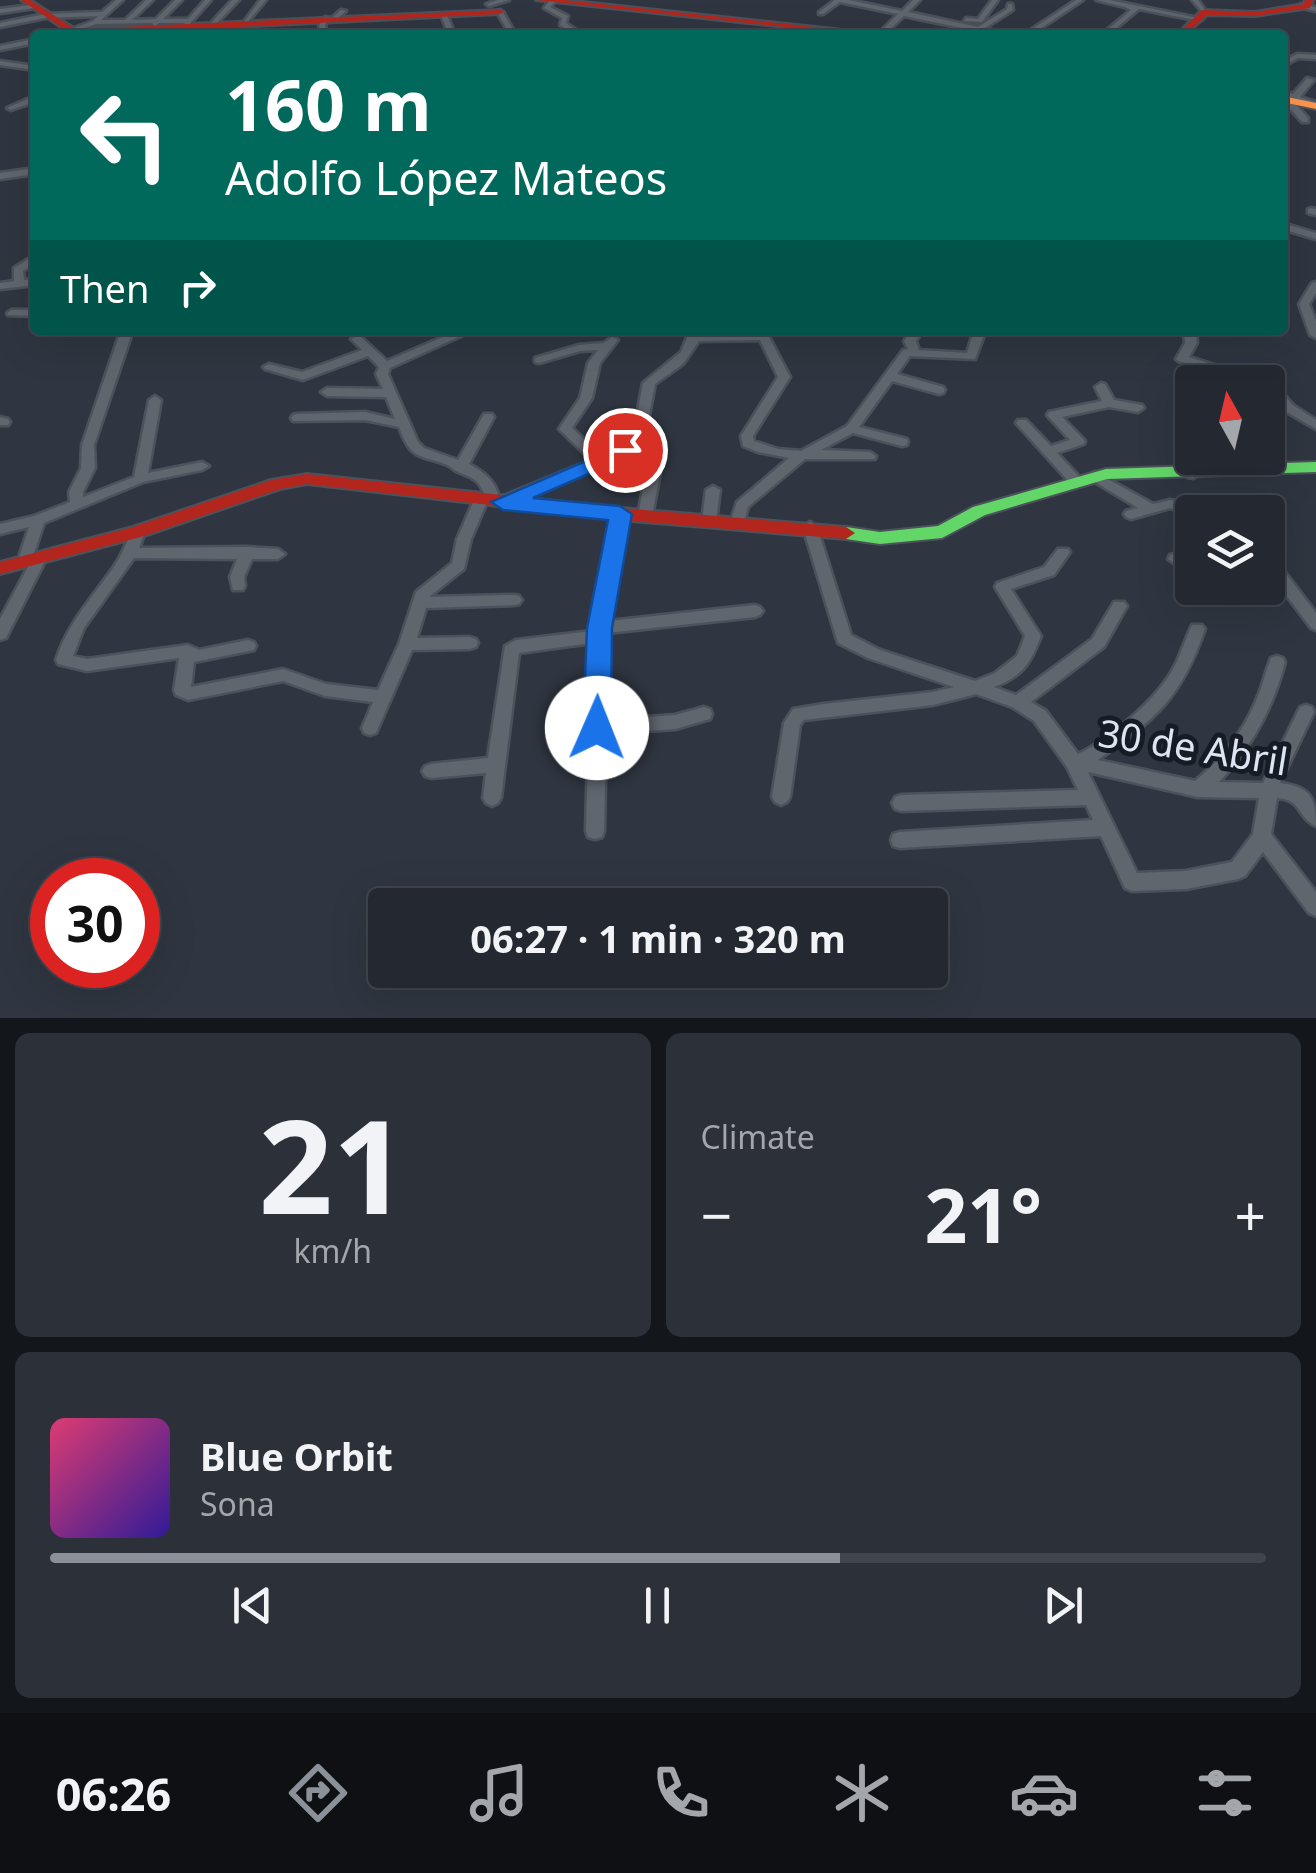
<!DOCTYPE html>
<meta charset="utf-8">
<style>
body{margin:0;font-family:"Noto Sans",sans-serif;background:#2b3039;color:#f1f3f6;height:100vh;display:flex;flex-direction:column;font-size:38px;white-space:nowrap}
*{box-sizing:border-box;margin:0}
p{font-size:32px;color:#a3a6ab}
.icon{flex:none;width:55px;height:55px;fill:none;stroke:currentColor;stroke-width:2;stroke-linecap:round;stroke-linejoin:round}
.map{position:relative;height:1018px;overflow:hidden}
.details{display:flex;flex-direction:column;gap:15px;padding:15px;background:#13161b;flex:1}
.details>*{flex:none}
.banner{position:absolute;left:30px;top:30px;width:1258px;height:305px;border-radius:10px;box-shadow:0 10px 40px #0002,0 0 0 2px #40444d;background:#00695c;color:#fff;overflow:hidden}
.needle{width:65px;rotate:352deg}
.fabs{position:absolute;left:1175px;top:365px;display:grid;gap:20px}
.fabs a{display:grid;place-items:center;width:110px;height:110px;border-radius:10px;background:#232831;box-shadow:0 10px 40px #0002,0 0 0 2px #40444d;font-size:50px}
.speed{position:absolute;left:30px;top:858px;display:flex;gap:20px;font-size:50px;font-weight:700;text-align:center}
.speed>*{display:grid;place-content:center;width:130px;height:130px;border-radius:50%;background:#232831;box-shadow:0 10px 40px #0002,0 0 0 2px #40444d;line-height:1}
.speed .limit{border:15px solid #d22;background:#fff;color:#111}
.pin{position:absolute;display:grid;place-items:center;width:85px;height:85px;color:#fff;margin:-42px;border:5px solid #fff;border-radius:50%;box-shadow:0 2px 10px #0007}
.me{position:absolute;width:110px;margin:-55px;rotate:1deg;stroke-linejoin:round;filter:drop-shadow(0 0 8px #0008)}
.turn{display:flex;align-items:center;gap:35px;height:210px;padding:0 30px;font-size:45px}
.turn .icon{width:130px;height:130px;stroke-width:2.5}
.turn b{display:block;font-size:70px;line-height:85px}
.then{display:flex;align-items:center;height:95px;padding:0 30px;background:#0003;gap:20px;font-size:38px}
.big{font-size:75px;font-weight:700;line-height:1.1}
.details .tile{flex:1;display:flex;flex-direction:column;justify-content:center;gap:15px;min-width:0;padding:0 35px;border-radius:15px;background:#2b3039}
.details .dial{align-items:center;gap:0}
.dial b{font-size:130px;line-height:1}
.song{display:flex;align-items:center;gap:30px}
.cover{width:120px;height:120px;border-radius:15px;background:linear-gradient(135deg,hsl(340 70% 55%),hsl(250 70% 35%))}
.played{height:10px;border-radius:5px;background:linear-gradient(90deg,#8c9099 65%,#40444d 65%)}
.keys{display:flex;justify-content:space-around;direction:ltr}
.heat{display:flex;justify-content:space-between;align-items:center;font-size:55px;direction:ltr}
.details .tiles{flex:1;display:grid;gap:15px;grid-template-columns:1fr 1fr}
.tile:last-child{grid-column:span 2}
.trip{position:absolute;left:368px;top:888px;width:580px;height:100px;border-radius:10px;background:#232831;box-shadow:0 10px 40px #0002,0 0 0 2px #40444d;font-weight:700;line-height:100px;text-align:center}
.dock{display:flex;height:160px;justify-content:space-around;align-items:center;background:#0e1014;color:#a3a6ab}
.dock .icon{width:70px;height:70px}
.dock .current{color:#8c9099}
.dock b{font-size:45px;color:#f1f3f6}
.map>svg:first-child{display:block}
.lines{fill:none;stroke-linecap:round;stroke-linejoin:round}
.street-casing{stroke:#4c525b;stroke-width:5}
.fast-casing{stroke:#4c525b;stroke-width:4}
.slow-casing{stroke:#4c525b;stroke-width:4}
.jam-casing{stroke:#4c525b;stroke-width:4}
.street{fill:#60666e;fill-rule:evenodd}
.fast{fill:#63d668;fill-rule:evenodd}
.slow{fill:#ff974d;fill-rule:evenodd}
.jam{fill:#b3261e;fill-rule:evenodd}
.route{fill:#1a73e8;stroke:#114b97;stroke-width:2.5}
.labels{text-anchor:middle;stroke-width:10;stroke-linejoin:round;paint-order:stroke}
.near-street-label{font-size:38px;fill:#dce5f2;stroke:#161c25}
</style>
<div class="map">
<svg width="1316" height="1018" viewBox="0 0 1316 1018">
<rect width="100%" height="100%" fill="#2f3641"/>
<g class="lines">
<g class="street-casing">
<g id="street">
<polygon points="116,0 123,0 101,20 125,20 146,0 153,0 132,20 156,19 175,0 182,0 163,19 188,19 205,0 211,0 186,28 183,26 185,23 159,23 155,26 152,23 96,24 64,35 55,35 93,21 98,16 45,18 0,27 0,23 45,14 102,12"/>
<polygon points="232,0 239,0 215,25 211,25 211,23"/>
<polygon points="260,0 266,0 247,23 243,23"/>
<polygon points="498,0 509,0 489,6 486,4"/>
<polygon points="550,0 556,1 550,7 568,16 566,23 579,32 579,34 575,34 560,25 562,18 544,8"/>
<polygon points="835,0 849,0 902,11 913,0 920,0 908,12 978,27 1007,9 1008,4 1012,4 1013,10 985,28 1009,35 996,35 904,16 884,35 877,35 898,14 840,2 823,14 819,14 819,12"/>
<polygon points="992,0 998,0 982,22 964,21 966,18 978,19"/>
<polygon points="1076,0 1083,0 1031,35 1023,35"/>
<polygon points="1096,0 1109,0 1203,19 1200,21 1139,9 1108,35 1101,35 1131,10 1125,7"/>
<polygon points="1192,0 1198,0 1207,13 1203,13"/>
<polygon points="1301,4 1316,7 1316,11 1299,7"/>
<polygon points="32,5 34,8 0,13 0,9"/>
<polygon points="341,10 346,11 337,19 333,19 333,17"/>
<polygon points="500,10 503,12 516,35 510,35 497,12"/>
<polygon points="444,13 447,15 455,35 449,35 441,15"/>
<polygon points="325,17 330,18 325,25 327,34 321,35 319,25"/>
<polygon points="35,39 35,43 0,50 0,46"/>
<polygon points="1297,54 1316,55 1316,59 1298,58 1282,67 1282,62"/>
<polygon points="0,61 35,66 35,70 0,65"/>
<polygon points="1307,78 1314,80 1300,97 1316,102 1316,107 1282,96 1282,91 1293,94"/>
<polygon points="32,97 35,97 35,102 11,110 7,108"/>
<polygon points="1284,98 1290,98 1308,118 1308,122 1302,122 1284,102"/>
<polygon points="1282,121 1287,123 1287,127 1282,127"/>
<polygon points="35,168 35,174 0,179 0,173"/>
<polygon points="1311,208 1316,209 1316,215 1308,213 1308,209"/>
<polygon points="1282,223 1316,233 1316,239 1282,229"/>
<polygon points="35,255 35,263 23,271 24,280 35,279 35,285 0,289 0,283 14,281 14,268"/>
<polygon points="1316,282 1316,293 1309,304 1316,321 1316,338 1310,335 1299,304 1312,283"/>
<polygon points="12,310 35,310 35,316 8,315 7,313"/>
<polygon points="121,330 133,330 94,445 95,468 83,492 83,497 134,477 149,400 155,396 161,400 148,473 202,462 209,466 202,470 143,482 44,523 33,556 39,554 46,559 6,638 0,640 0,619 28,567 19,567 17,563 29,527 0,534 0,524 34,516 70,502 69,492 81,468 82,445"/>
<path d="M459,330H474L390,368L388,374L418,442L424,448L458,460L484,414H492L494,417L469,464C484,472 496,481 499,498L591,460L559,429L580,398L588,363L598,350L580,351L539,363L535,362V358L579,345L604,343L612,337L618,340L600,363L592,398L572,428L601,455L620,447L637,415L643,383L681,352L690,330H700V335H768L790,377L753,436L754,441L778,449L801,451L847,426L903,350L908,349L904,341L911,330H923L916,341L919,350L967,353L974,330H986L975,359L910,356L897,374L943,387L945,390L943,393L939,394L892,381L859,427L907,439L908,442L907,445L902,446L853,433L821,450L870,452L876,456L875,459H805L748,507L744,523L737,528L730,523L737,502L789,458L758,452L743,446L741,436L778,377L760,340L699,341L683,364L655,384L649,415L630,453L508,505H493L487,502L471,539L464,569L429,597L514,595L519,596L522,600L519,604L514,605L426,608L417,638L470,637L476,639L478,643L476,647L470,649L412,650L376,733L370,735L364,733L362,728L373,702L325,696L283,681L188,700L176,695L174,690L179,658L87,671L58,664L56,660C68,622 93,597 115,565C123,553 127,541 133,529L138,527L145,532L139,548L247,547L278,549L285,554L278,559H252L244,577L245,586L243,590H233L230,577L237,559L134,558L84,628L73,656L87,659L188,645L199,650L248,640L254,642L256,646L254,650L194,662L191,687L283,669L326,684L378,690L399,644L416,592L452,563L457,539L474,500L476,497H485C480,478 471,478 456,471C453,470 452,467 449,466C437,459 421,460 411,450C405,443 402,435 399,427L365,420L293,421L291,418L293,415L297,414L365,412L395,419L386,397L327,396L321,392L327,388L383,389L376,374L379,367L368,356L303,380L265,369L263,367L269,364L302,372L362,350L351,339L357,336L361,337L387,361Z"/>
<polygon points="1184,330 1196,330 1197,343 1189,357 1264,381 1272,381 1293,405 1316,420 1316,429 1285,411 1268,391 1268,382 1248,382 1178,361 1176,359 1185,343"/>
<polygon points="1101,383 1105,384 1114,400 1142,405 1144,408 1138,412 1109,407 1062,417 1085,441 1084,444 1057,453 1084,482 1077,486 1072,485 1016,423 1018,420 1026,420 1051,446 1070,440 1047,415 1049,412 1102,401 1095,387"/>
<polygon points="0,417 8,419 10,422 8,425 0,425"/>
<polygon points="1192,454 1192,458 1201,458 1195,466 1200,474 1193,478 1188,477 1181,466"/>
<polygon points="655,458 662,462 652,516 645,521 638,516 648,462"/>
<polygon points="1095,472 1153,504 1170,500 1215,507 1222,512 1192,513 1170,508 1131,519 1126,517 1124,514 1126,511 1138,508 1090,479 1088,476"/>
<polygon points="713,486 720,490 716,521 709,526 702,521 706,490"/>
<polygon points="620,509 627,514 609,621 755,605 760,607 763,611 760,615 755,617 607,633 606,720 675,715 704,707 710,709 712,714 710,719 675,729 606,734 604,831 602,837 595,839 588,837 586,831 591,643 519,653 501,798 498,803 492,806 486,803 483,798 486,773 431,778 425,776 422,771 425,766 431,764 488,758 505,646 516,640 592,631 613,514"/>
<path d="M810,522L817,527L851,635L880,650L975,681L995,673L1017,656L1025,636L995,587L997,583L1044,567L1058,549H1068L1070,552L1054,575L1011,589L1041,636C1030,664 1023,676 994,687L1016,695L1092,639L1114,602H1124L1127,606L1104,647L1031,702L1046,711L1078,754C1109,740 1157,699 1173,669C1181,655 1185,639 1192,625H1202L1205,629C1180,700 1157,717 1098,760L1195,781C1223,758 1245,730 1258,696C1263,684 1266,670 1271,658L1277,656L1283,658L1285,662C1273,708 1252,747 1219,782L1263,783L1300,707L1306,705L1312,707L1314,712L1280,783C1311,787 1316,798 1316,826C1298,819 1302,799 1277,798L1271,834L1316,892V916L1309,913L1263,852L1245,876L1238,879L1186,889L1132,891L1125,888L1101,836L900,848L893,846L891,840L893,834L900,832L1093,820L1086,805L901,811L895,809L892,803L895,797L901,795L1078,790L1067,767L1034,721L1012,707L976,694L933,705L804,720L800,725L790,797L787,802L781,805L775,802L772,797L784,723L793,709L824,704L933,692L954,687L868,658L838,643L803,527ZM1088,772L1198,797L1259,798L1253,834L1232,862L1186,871L1137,873Z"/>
<polygon points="1192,549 1192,559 1175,564 1168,559 1170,555"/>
<polygon points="1268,565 1284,571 1316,613 1316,630 1311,628 1274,579 1268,576"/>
</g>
</g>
<g class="fast-casing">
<polygon id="fast" points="1316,462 1316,472 1107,479 985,515 942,538 880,544 846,539 837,533 846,527 880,532 938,526 973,507 1106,469"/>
</g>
<g class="slow-casing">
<polygon id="slow" points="1282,96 1316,103 1316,109 1282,102"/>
</g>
<g class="jam-casing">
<g id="jam">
<polygon points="21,0 30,0 75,29 500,10 504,12 500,14 73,35"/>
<polygon points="536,0 564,0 889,35 860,35"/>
<polygon points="1305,0 1313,0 1310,8 1255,16 1207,15 1185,35 1176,35 1202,10 1255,12 1304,4"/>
<polygon points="307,474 620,508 846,527 855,533 846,539 620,520 307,484 280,489 144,536 0,574 0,562 133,527 271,480"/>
</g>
</g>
<use href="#street" class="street"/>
<use href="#fast" class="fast"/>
<use href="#slow" class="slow"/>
<use href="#jam" class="jam"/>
</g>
<polygon class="route" points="625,444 635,450 632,455 533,498 620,506 632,514 612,628 611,728 607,736 587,736 583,728 587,628 608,520 503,510 491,502"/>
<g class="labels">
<g class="near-street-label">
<text transform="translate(1193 748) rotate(9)" y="13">30 de Abril</text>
</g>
</g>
</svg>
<div class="fabs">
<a><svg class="needle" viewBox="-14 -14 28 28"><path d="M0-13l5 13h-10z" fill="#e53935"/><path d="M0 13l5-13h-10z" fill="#a3a6ab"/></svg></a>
<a><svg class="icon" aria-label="layers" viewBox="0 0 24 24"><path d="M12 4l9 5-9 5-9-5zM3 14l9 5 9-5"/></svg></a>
</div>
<div class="speed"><div class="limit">30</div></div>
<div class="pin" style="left:625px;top:450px;background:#d93025"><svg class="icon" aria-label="arrive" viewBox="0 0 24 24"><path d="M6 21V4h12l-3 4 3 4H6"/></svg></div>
<svg class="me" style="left:597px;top:728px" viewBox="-20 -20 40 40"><circle r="19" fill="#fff"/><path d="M0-13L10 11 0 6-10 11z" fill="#1a73e8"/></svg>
<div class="trip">06:27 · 1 min · 320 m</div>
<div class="banner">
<div class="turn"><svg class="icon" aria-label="left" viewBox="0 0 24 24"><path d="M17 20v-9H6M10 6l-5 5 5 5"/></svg><div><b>160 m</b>Adolfo López Mateos</div></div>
<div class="then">Then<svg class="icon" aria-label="right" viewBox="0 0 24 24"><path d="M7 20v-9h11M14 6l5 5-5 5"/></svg></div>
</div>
</div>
<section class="details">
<div class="tiles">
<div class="tile dial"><b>21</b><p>km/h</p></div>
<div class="tile"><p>Climate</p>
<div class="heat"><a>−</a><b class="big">21°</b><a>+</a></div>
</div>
<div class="tile">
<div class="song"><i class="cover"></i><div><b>Blue Orbit</b><p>Sona</p></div></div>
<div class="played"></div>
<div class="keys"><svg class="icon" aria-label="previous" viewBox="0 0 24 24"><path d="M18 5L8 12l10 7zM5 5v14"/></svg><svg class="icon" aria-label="pause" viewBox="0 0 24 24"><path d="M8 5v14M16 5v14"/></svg><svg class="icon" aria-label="next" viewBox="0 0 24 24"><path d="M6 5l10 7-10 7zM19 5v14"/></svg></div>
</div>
</div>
</section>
<nav class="dock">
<b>06:26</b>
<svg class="icon current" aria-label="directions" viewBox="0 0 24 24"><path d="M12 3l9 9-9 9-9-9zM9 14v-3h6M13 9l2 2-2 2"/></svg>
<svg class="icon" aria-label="music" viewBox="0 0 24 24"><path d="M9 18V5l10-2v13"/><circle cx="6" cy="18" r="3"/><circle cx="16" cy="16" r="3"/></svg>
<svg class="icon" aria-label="phone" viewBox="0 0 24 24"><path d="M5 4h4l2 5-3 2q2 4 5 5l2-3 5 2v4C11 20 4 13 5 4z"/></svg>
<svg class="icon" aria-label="climate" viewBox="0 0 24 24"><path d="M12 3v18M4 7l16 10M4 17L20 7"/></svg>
<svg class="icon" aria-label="car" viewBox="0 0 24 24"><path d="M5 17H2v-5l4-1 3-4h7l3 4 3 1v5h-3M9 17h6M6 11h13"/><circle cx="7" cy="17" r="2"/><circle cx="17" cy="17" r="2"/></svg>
<svg class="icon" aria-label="filters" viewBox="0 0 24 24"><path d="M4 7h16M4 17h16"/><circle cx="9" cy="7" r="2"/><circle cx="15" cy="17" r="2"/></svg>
</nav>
